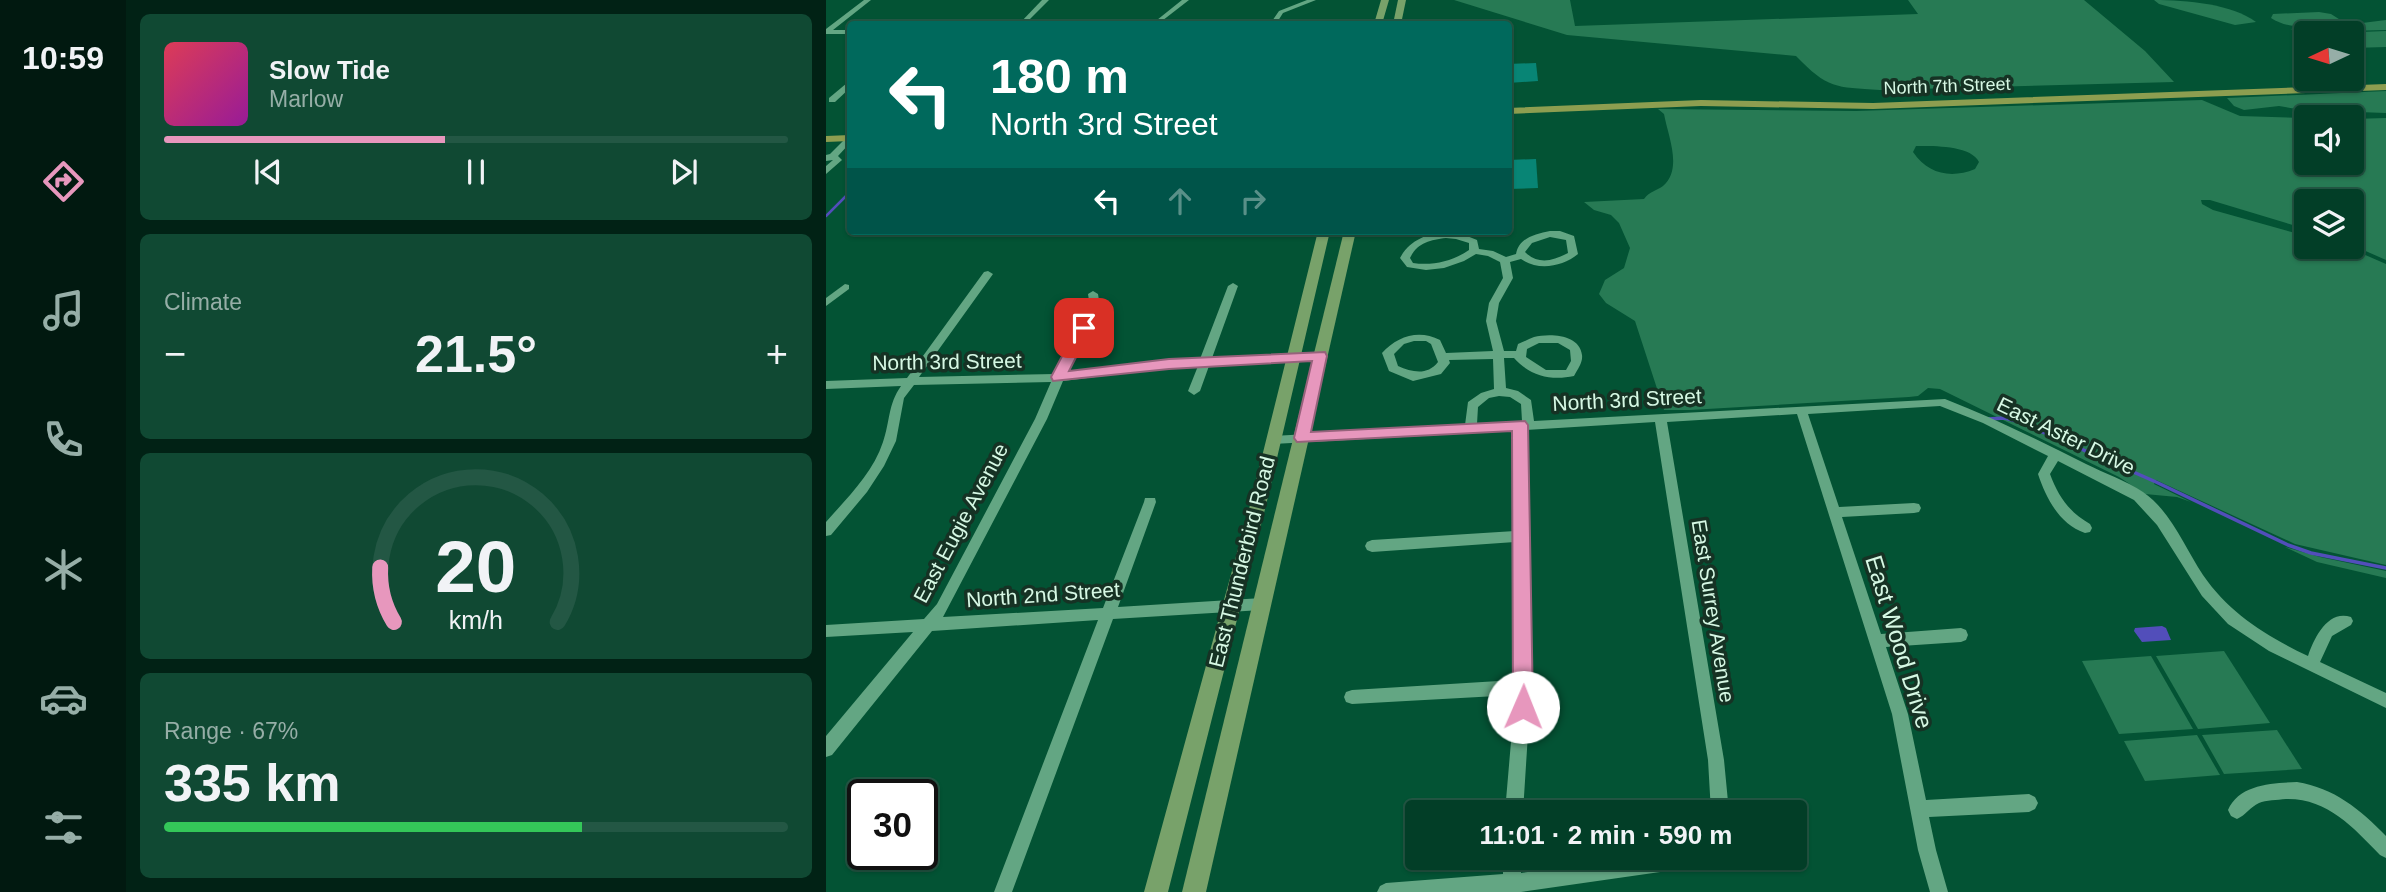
<!DOCTYPE html>
<meta charset="utf-8">
<style>
body{margin:0;font-family:Arial,sans-serif;background:#104933;color:#f1f3f6;height:100vh;display:flex;flex-direction:column;font-size:26px;white-space:nowrap}
*{box-sizing:border-box;margin:0}
p{font-size:23px;color:#96aea7}
.icon{flex:none;width:38px;height:38px;fill:none;stroke:currentColor;stroke-width:2;stroke-linecap:round;stroke-linejoin:round}
.map{position:relative;flex:1;overflow:hidden}
.sheet{display:flex;flex-direction:column;gap:14px;padding:14px;background:#012215;width:700px}
.sheet>*{flex:none}
.banner{position:absolute;left:21px;top:21px;width:665px;height:214px;border-radius:7px;box-shadow:0 2px 5px #0004,0 0 0 2px #235744;background:#00695c;color:#fff;overflow:hidden}
.needle{width:46px;rotate:266deg}
.controls{position:absolute;left:1468px;top:21px;display:grid;gap:14px}
.controls a{display:grid;place-items:center;width:70px;height:70px;border-radius:7px;background:#023e27;box-shadow:0 2px 5px #0004,0 0 0 2px #235744;font-size:35px}
.speed{position:absolute;left:21px;top:779px;display:flex;gap:14px;font-size:35px;font-weight:700;text-align:center}
.speed>*{display:grid;place-content:center;width:91px;height:91px;border-radius:50%;background:#023e27;box-shadow:0 2px 5px #0004,0 0 0 2px #235744;line-height:1}
.speed .limit{border:4px solid #111;border-radius:10px;background:#fff;color:#111}
.pin{position:absolute;display:grid;place-items:center;width:60px;height:60px;color:#fff;margin:-30px;border-radius:14px;box-shadow:0 4px 10px #0006}
.me{position:absolute;width:77px;margin:-38px;rotate:1deg;stroke-linejoin:round;filter:drop-shadow(0 0 5px #0008)}
.turn{display:flex;align-items:center;gap:24px;height:147px;padding:0 28px;font-size:32px}
.turn .icon{width:91px;height:91px;stroke-width:2.5}
.turn b{display:block;font-size:49px;line-height:60px}
.lanes{display:flex;align-items:center;height:66px;padding:0 28px;background:#0003;justify-content:center;gap:35px;direction:ltr}
.lanes .off{opacity:.35}
.big{font-size:52px;font-weight:700;line-height:1.1}
.sheet .widget{flex:1;display:flex;flex-direction:column;justify-content:center;gap:10px;min-width:0;padding:0 24px;border-radius:10px;background:#104933}
.sheet .dial{align-items:center;gap:0}
.dial svg{height:182px;overflow:visible;fill:none;stroke:#235744;stroke-width:7;stroke-linecap:round;text-anchor:middle}
.dial text{fill:#f1f3f6;stroke:none}
.song{display:flex;align-items:center;gap:21px}
.cover{width:84px;height:84px;border-radius:10px;background:linear-gradient(135deg,hsl(350 70% 55%),hsl(300 70% 35%))}
.played{height:7px;border-radius:4px;background:linear-gradient(90deg,#e797bd 45%,#235744 45%)}
.keys{display:flex;justify-content:space-around;direction:ltr}
.heat{display:flex;justify-content:space-between;align-items:center;font-size:38px;direction:ltr}
.charge{height:10px;border-radius:5px;background:linear-gradient(90deg,#34c759 67%,#235744 0)}
.trip{position:absolute;left:579px;top:800px;width:402px;height:70px;border-radius:7px;background:#023e27;box-shadow:0 2px 5px #0004,0 0 0 2px #235744;font-weight:700;line-height:70px;text-align:center}
main{display:flex;flex:1;min-height:0}
.dock{display:flex;flex-direction:column;width:126px;justify-content:space-around;align-items:center;background:#011910;color:#96aea7}
.dock .icon{width:49px;height:49px}
.dock .on{color:#e797bd}
.dock b{font-size:32px;color:#f1f3f6}
.map>svg:first-child{display:block}
.green{fill:#277a54;fill-rule:evenodd}
.water{fill:#524eba}
.lines{fill:none;stroke-linecap:round;stroke-linejoin:round}
.stream-far1{stroke:#524eba;stroke-width:2.5}
.stream{stroke:#524eba;stroke-width:3.5}
.building{fill:#088575}
.minor{fill:#63a683;fill-rule:evenodd}
.secondary{fill:#78a26a;fill-rule:evenodd}
.primary{fill:#8d9e50;fill-rule:evenodd}
.route{fill:#e797bd;stroke:#96627b;stroke-width:2}
.labels{text-anchor:middle;stroke-width:7;stroke-linejoin:round;paint-order:stroke}
.far-street-label{font-size:18px;fill:#d6f8e4;stroke:#163224}
.street-label{font-size:21px;fill:#d6f8e4;stroke:#163224}
.near-street-label{font-size:24px;fill:#d6f8e4;stroke:#163224}
</style>
<main>
<nav class="dock">
<b>10:59</b>
<svg class="icon on" aria-label="directions" viewBox="0 0 24 24"><path d="M12 3l9 9-9 9-9-9zM9 14v-3h6M13 9l2 2-2 2"/></svg>
<svg class="icon" aria-label="music" viewBox="0 0 24 24"><path d="M9 18V5l10-2v13"/><circle cx="6" cy="18" r="3"/><circle cx="16" cy="16" r="3"/></svg>
<svg class="icon" aria-label="phone" viewBox="0 0 24 24"><path d="M5 4h4l2 5-3 2q2 4 5 5l2-3 5 2v4C11 20 4 13 5 4z"/></svg>
<svg class="icon" aria-label="climate" viewBox="0 0 24 24"><path d="M12 3v18M4 7l16 10M4 17L20 7"/></svg>
<svg class="icon" aria-label="car" viewBox="0 0 24 24"><path d="M5 17H2v-5l4-1 3-4h7l3 4 3 1v5h-3M9 17h6M6 11h13"/><circle cx="7" cy="17" r="2"/><circle cx="17" cy="17" r="2"/></svg>
<svg class="icon" aria-label="filters" viewBox="0 0 24 24"><path d="M4 7h16M4 17h16"/><circle cx="9" cy="7" r="2"/><circle cx="15" cy="17" r="2"/></svg>
</nav>
<section class="sheet">
<div class="widget">
<div class="song"><i class="cover"></i><div><b>Slow Tide</b><p>Marlow</p></div></div>
<div class="played"></div>
<div class="keys"><svg class="icon" aria-label="previous" viewBox="0 0 24 24"><path d="M18 5L8 12l10 7zM5 5v14"/></svg><svg class="icon" aria-label="pause" viewBox="0 0 24 24"><path d="M8 5v14M16 5v14"/></svg><svg class="icon" aria-label="next" viewBox="0 0 24 24"><path d="M6 5l10 7-10 7zM19 5v14"/></svg></div>
</div>
<div class="widget"><p>Climate</p>
<div class="heat"><a>−</a><b class="big">21.5°</b><a>+</a></div>
</div>
<div class="widget dial"><svg viewBox="0 0 100 80">
<path d="M14 69A42 42 0 1 1 86 69"/>
<path d="M14 69A42 42 0 0 1 8 45" stroke="#e797bd"/>
<text x="50" y="56" font-size="32" font-weight="700">20</text>
<text x="50" y="72" font-size="11">km/h</text>
</svg></div>
<div class="widget"><p>Range · 67%</p><b class="big">335 km</b><div class="charge"></div></div>
</section>
<div class="map">
<svg width="1560" height="892" viewBox="0 0 1560 892">
<rect width="100%" height="100%" fill="#035334"/>
<g class="green">
<path d="M628,0H744L749,26L1092,14L1082,0H1258L1319,51L1348,82L1054,90C1009,87 1002,89 970,56L741,35Z"/>
<path d="M1328,0C1361,0 1406,4 1430,22L1409,25L1333,4Z"/>
<path d="M1493,12L1505,14L1516,21L1511,25C1488,26 1465,31 1445,18L1447,14Z"/>
<path d="M1560,20V30L1483,32L1464,29C1496,28 1528,24 1560,20Z"/>
<polygon points="1560,31 1560,47 1526,48 1526,33 1508,33"/>
<polygon points="1560,91 1560,113 1476,110 1453,106 1418,110 1408,106 1401,98"/>
<path d="M1376,100L1414,116L1480,118V163H1526V119L1560,118V260L1526,245V201H1480V229L1384,200H1375L1376,204L1387,210L1480,236V247H1521L1560,264V565L1469,544L1330,480L1328,484L1365,502L1351,497L1319,494L1293,477L1114,389L1102,388L1092,396L1083,397L864,410H838L809,321L780,303L773,294L779,280L798,268L804,248L793,223L785,215L768,210L758,202L818,199C824,191 830,191 837,186C857,169 842,136 838,114L832,109L1030,111ZM1090,146C1106,146 1145,145 1153,162L1149,169C1125,179 1102,174 1087,152Z"/>
<polygon points="1459,547 1494,557 1560,571 1560,578 1491,562"/>
<polygon points="1398,651 1444,723 1372,729 1330,656"/>
<polygon points="1325,656 1367,729 1293,734 1256,661"/>
<polygon points="1451,730 1476,769 1398,774 1376,735"/>
<polygon points="1371,735 1394,775 1319,781 1298,741"/>
</g>
<polygon class="water" points="1336,626 1340,628 1345,640 1316,642 1308,631 1309,628"/>
<g class="lines">
<polyline class="stream-far1" points="0,216 24,192"/>
<polyline class="stream" points="1162,419 1179,418 1194,422 1330,482 1462,545 1485,553 1560,568"/>
</g>
<g class="building">
<polygon points="710,63 712,81 682,83 682,64"/>
<polygon points="710,159 712,188 682,189 682,160"/>
</g>
<g class="lines">
<g class="minor">
<polygon points="38,0 45,0 7,30 24,30 24,34 0,34 0,29"/>
<polygon points="216,0 223,0 199,24 193,24"/>
<polygon points="356,0 363,0 332,24 326,24"/>
<polygon points="481,0 490,0 457,13 450,24 444,24 453,11"/>
<polygon points="574,21 574,23 572,24 471,24 474,22"/>
<polygon points="21,83 24,83 24,88 9,102 3,102 3,98"/>
<polygon points="21,137 24,137 24,143 12,156 16,160 0,174 0,166 7,160 0,161 0,155 4,154"/>
<path d="M724,231H734L748,236L752,254C736,267 712,271 695,259L684,262L687,278L673,303L670,321L678,351H690L692,344C697,342 703,339 708,337C723,333 754,334 756,355C757,362 752,369 748,376C725,381 704,376 688,358H678L680,388L692,391L705,400L708,421L1119,399C1168,418 1214,441 1260,464C1278,473 1301,481 1317,492C1345,511 1359,548 1377,575C1403,613 1440,636 1482,656C1488,638 1502,609 1525,617L1527,621L1525,625L1506,636L1494,662L1560,693V708L1443,651L1402,624L1376,596L1331,525L1308,500L1232,461L1224,474C1232,496 1243,512 1264,524L1266,528L1264,532L1259,533C1233,524 1220,498 1212,474L1222,456L1157,423L1114,406L982,414L1013,507L1088,503L1093,504L1095,508L1093,512L1088,513L1016,517L1055,634L1135,628L1140,630L1142,635L1140,640L1135,642L1060,647L1082,714L1100,800L1203,794L1209,797L1212,803L1209,809L1203,812L1103,817L1110,850L1122,892H1104L1092,850L1066,714L971,414L841,422L898,760L903,812H885L882,760L829,422L700,430L705,687L697,812H679L689,695L526,704L520,702L518,697L520,692L526,690L689,680V542L546,552L541,550L539,546L541,542L546,540L689,531L688,431L447,444L441,440L447,436L639,425L642,402L655,393L668,389L667,359L623,360L624,363L615,374L587,381L563,371L556,353C571,336 593,329 614,340L620,353L667,351L660,321L663,303L677,278L674,262L662,256L650,254L638,261L618,268L600,270L581,267L574,258C589,230 625,228 651,240L653,249L667,251L680,257L690,254C693,238 709,234 724,231ZM724,237L740,240L742,253C727,261 712,265 699,252L706,243ZM620,238L630,239L643,243V250C627,261 607,266 587,263L584,258C591,243 604,240 620,238ZM588,341H600L605,344L612,362C601,376 586,372 572,366L568,354L578,344ZM713,343H732L744,350L745,361L740,370H720L700,357L701,349ZM673,396L684,397L695,404L696,421L651,424L652,407L663,398Z"/>
<path d="M162,271L167,274L93,377L229,374L264,307L262,294L267,291L272,294L274,307L240,373L343,360L374,359L402,286L407,283L412,286L386,358L494,352L500,356L494,360L383,366L374,391L368,395L362,391L372,366L343,368L237,381L221,419L117,617L277,608L318,502L319,498H329L330,502L292,607L436,598L441,600L443,604L441,608L436,610L287,619L186,892H168L272,620L106,631L6,755L0,757V736L87,632L0,637V625L98,619L111,604L209,419L225,382L88,385L78,398L70,441L58,466L41,492L5,535L0,536V522C21,498 47,473 57,442C64,422 62,404 75,386L0,389V381L81,378L158,272Z"/>
<polygon points="19,284 23,285 23,289 0,306 0,298"/>
<path d="M1471,782C1508,788 1534,809 1560,836V858L1554,855C1527,827 1501,798 1460,799C1451,800 1440,800 1433,803C1424,807 1420,815 1411,819L1405,816L1402,810C1413,784 1447,783 1471,782Z"/>
<polygon points="677,858 695,858 695,873 808,858 878,858 875,864 869,867 695,892 551,892 554,886 560,883 677,874"/>
</g>
<g class="secondary">
<polygon points="555,0 563,0 556,24 548,24"/>
<polygon points="572,0 580,0 575,24 567,24"/>
<polygon points="492,231 504,231 440,505 342,892 318,892 424,505"/>
<polygon points="518,231 530,231 380,892 356,892"/>
</g>
<g class="primary">
<polygon points="1560,84 1560,90 1047,109 875,106 682,114 682,108 875,100 1047,103"/>
<polygon points="24,135 24,141 0,142 0,136"/>
</g>
</g>
<polygon class="route" points="258,324 265,328 243,371 343,359 499,352 501,356 485,432 699,421 702,425 707,707 704,714 697,716 690,714 687,707 686,431 471,442 468,438 486,361 343,369 227,381 225,377 251,328"/>
<g class="labels">
<g class="far-street-label">
<text transform="translate(1121 86) rotate(-2)" y="6">North 7th Street</text>
</g>
<g class="street-label">
<text transform="translate(121 362) rotate(-1)" y="7">North 3rd Street</text>
<text transform="translate(801 400) rotate(-3)" y="7">North 3rd Street</text>
<text transform="translate(1240 436) rotate(26)" y="7">East Aster Drive</text>
<text transform="translate(135 523) rotate(-62)" y="7">East Eugie Avenue</text>
<text transform="translate(416 562) rotate(-76)" y="7">East Thunderbird Road</text>
<text transform="translate(217 595) rotate(-4)" y="7">North 2nd Street</text>
<text transform="translate(887 611) rotate(81)" y="7">East Surrey Avenue</text>
</g>
<g class="near-street-label">
<text transform="translate(1073 642) rotate(73)" y="8">East Wood Drive</text>
</g>
</g>
</svg>
<div class="controls">
<a><svg class="needle" viewBox="-14 -14 28 28"><path d="M0-13l5 13h-10z" fill="#e53935"/><path d="M0 13l5-13h-10z" fill="#96aea7"/></svg></a>
<a><svg class="icon" aria-label="sound" viewBox="0 0 24 24"><path d="M4 9h4l5-4v14l-5-4H4zM17 9q2 3 0 6"/></svg></a>
<a><svg class="icon" aria-label="layers" viewBox="0 0 24 24"><path d="M12 4l9 5-9 5-9-5zM3 14l9 5 9-5"/></svg></a>
</div>
<div class="speed"><div class="limit">30</div></div>
<div class="pin" style="left:258px;top:328px;background:#d93025"><svg class="icon" aria-label="arrive" viewBox="0 0 24 24"><path d="M6 21V4h12l-3 4 3 4H6"/></svg></div>
<svg class="me" style="left:697px;top:707px" viewBox="-20 -20 40 40"><circle r="19" fill="#fff"/><path d="M0-13L10 11 0 6-10 11z" fill="#e797bd"/></svg>
<div class="trip">11:01 · 2 min · 590 m</div>
<div class="banner">
<div class="turn"><svg class="icon" aria-label="left" viewBox="0 0 24 24"><path d="M17 20v-9H6M10 6l-5 5 5 5"/></svg><div><b>180 m</b>North 3rd Street</div></div>
<div class="lanes"><svg class="icon" aria-label="left" viewBox="0 0 24 24"><path d="M17 20v-9H6M10 6l-5 5 5 5"/></svg><svg class="icon off" aria-label="ahead" viewBox="0 0 24 24"><path d="M12 20V5M6 11l6-6 6 6"/></svg><svg class="icon off" aria-label="right" viewBox="0 0 24 24"><path d="M7 20v-9h11M14 6l5 5-5 5"/></svg></div>
</div>
</div>
</main>
